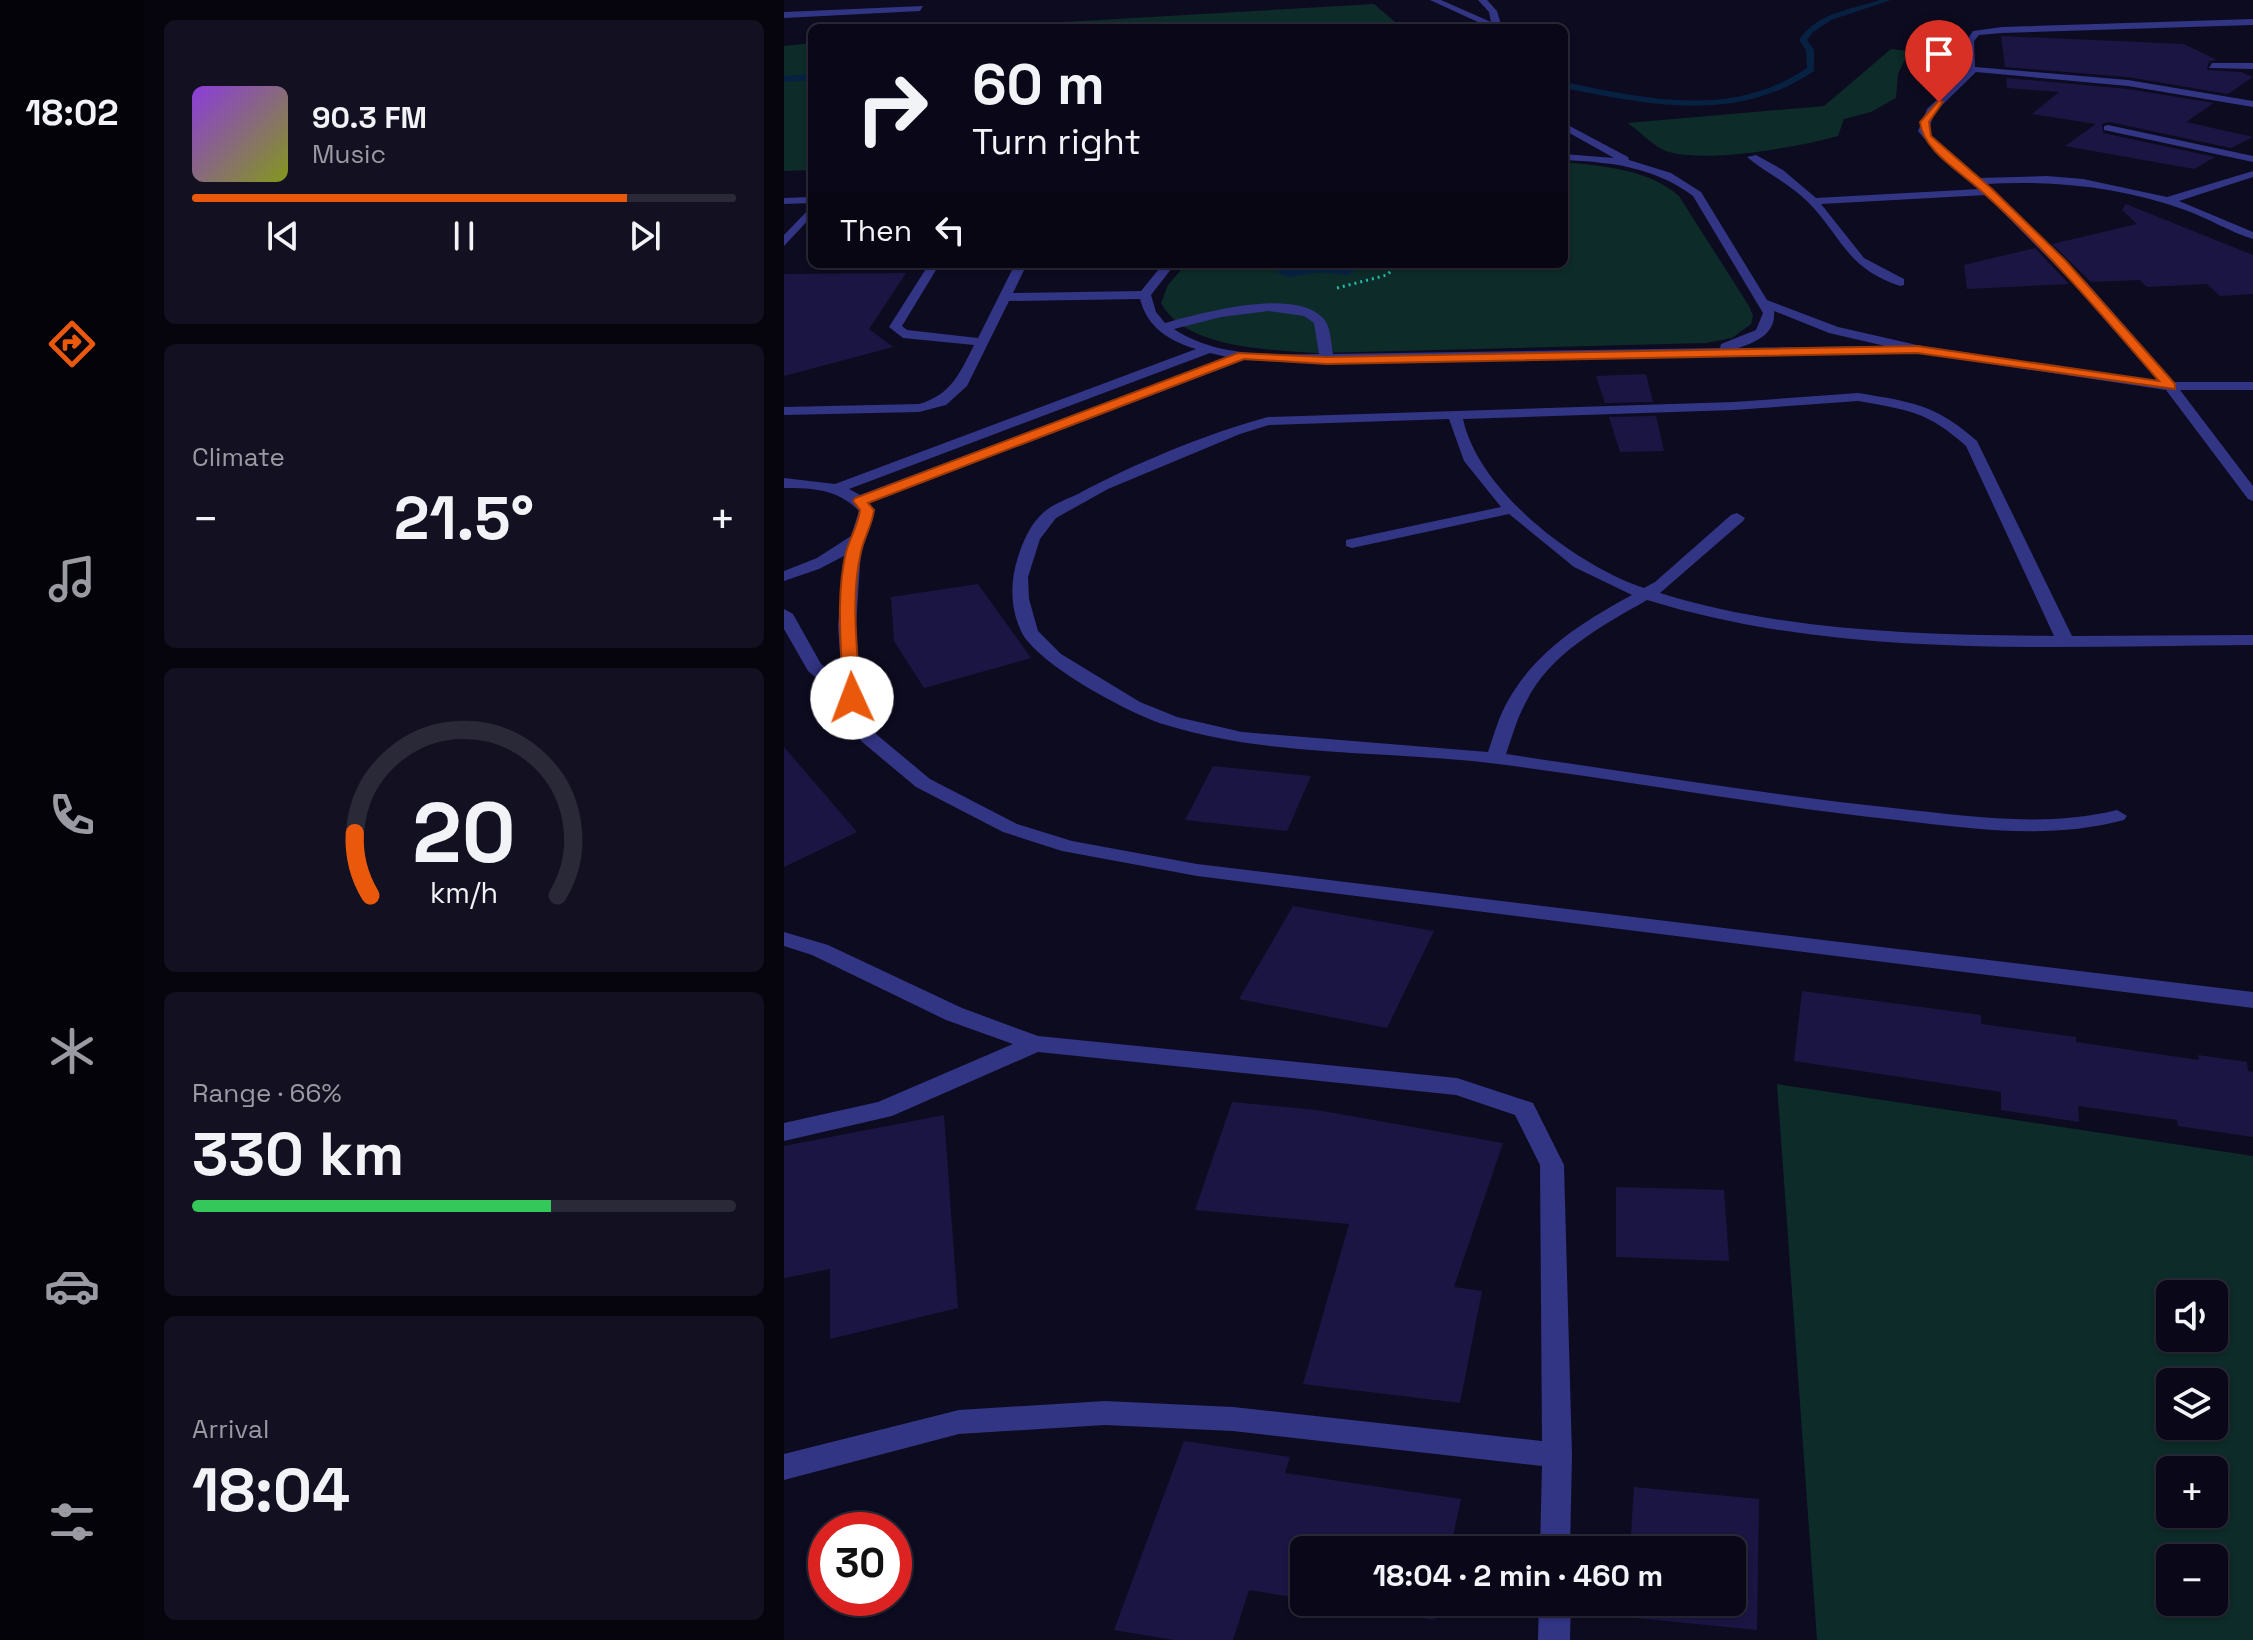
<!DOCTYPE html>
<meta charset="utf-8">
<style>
body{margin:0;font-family:"Space Grotesk",sans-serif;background:#131121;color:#f1f3f6;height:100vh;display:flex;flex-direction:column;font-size:30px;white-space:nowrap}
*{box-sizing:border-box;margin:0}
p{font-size:26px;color:#999aa2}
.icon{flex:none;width:44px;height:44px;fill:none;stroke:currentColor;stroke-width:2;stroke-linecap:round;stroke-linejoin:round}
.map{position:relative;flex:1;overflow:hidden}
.side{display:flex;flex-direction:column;gap:20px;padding:20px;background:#06040d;width:640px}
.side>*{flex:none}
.guide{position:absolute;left:24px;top:24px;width:760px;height:244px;border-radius:12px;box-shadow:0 2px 6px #0004,0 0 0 2px #2a2937;background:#0a0818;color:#f1f3f6;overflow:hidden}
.controls{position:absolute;left:1372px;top:1280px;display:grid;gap:16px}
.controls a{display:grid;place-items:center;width:72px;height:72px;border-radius:12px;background:#0a0818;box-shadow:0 2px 6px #0004,0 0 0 2px #2a2937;font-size:40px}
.speed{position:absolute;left:24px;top:1512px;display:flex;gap:16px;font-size:40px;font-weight:700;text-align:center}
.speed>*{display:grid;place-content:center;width:104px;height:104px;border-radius:50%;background:#0a0818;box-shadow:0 2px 6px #0004,0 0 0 2px #2a2937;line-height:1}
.speed .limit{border:12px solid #d22;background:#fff;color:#111}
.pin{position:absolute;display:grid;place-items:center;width:68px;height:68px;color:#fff;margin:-82px -34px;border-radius:50% 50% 50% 0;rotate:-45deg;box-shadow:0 0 8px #0007}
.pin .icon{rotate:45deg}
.me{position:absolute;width:88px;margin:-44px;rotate:358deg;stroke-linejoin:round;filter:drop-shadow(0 0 6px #0008)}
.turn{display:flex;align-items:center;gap:28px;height:168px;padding:0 32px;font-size:36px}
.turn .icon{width:104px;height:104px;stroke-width:2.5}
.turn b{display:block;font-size:56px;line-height:68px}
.then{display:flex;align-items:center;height:76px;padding:0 32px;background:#0003;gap:16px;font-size:30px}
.big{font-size:60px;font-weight:600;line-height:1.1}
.side .widget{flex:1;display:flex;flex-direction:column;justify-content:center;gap:12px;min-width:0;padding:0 28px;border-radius:12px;background:#131121}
.side .dial{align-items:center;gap:0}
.dial svg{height:208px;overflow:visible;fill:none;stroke:#2a2937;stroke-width:7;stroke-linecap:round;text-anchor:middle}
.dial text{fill:#f1f3f6;stroke:none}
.song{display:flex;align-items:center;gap:24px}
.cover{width:96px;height:96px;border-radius:12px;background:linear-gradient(135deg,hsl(270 70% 55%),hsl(70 70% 35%))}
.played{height:8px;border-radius:4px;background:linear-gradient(90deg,#ea580c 80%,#2a2937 80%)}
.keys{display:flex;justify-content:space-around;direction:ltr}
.heat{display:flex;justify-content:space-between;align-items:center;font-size:44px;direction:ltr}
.charge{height:12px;border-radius:6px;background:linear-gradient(90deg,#34c759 66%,#2a2937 0)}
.trip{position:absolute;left:506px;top:1536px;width:456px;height:80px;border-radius:12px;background:#0a0818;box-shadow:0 2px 6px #0004,0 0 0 2px #2a2937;font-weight:600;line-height:80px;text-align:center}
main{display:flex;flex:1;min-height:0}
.dock{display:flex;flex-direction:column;width:144px;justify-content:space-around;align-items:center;background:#04030a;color:#999aa2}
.dock .icon{width:56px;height:56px}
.dock .current{color:#ea580c}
.dock b{font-size:36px;color:#f1f3f6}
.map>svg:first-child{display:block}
.green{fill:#0d2b28;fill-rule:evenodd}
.water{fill:#072143}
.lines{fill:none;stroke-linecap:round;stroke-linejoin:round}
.stream{fill:#072143;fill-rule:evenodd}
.building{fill:#1b1543}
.path{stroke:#23baa7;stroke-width:3;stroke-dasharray:2 4;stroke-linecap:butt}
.minor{fill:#323484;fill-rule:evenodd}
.route{fill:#ea580c;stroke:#983908;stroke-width:2}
</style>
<main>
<nav class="dock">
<b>18:02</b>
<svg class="icon current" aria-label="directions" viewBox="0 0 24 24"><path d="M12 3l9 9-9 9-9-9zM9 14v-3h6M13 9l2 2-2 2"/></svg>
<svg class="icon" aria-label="music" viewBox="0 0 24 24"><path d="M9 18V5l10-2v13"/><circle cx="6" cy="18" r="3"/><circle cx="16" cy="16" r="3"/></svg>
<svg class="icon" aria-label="phone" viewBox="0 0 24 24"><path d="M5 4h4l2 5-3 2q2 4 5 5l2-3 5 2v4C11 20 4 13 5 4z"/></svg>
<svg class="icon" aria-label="climate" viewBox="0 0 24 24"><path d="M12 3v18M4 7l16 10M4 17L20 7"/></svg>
<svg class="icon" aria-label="car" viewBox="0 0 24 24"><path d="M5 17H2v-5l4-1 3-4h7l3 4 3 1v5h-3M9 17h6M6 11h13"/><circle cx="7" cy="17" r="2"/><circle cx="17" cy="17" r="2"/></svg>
<svg class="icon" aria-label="filters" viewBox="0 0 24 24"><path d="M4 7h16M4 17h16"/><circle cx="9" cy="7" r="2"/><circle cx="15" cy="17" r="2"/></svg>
</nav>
<section class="side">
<div class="widget">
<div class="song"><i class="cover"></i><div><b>90.3 FM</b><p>Music</p></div></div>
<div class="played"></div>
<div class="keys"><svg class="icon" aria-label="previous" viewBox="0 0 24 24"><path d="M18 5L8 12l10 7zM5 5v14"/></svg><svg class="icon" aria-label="pause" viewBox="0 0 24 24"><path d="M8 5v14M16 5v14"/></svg><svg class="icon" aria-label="next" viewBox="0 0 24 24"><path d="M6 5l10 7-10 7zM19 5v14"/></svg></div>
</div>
<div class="widget"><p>Climate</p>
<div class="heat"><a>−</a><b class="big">21.5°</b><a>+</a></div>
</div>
<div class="widget dial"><svg viewBox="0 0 100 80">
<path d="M14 69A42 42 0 1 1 86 69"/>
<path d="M14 69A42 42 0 0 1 8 45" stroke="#ea580c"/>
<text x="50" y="56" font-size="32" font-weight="700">20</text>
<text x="50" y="72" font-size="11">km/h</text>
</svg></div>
<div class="widget"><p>Range · 66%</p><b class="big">330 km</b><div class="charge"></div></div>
<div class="widget"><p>Arrival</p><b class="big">18:04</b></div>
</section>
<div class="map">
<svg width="1469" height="1640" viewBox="0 0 1469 1640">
<rect width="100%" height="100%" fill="#0d0b20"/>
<g class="green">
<polygon points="590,4 618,28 185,28 209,26"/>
<polygon points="28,43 28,170 0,171 0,46"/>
<path d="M1107,49L1125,51L1114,74L1112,98L1087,112L1060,119L1054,136C1015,147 928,162 889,153C869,149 859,132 843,123L1040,106Z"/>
<path d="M780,162C818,166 865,169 895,196L965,306L969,316L967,324L948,338L922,343L534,353C488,350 401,349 377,303L384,285L402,264H780Z"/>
<path d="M993,1084L1469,1156V1640H1033ZM1430,1294V1338H1386V1294ZM1386,1382H1430V1426H1386ZM1386,1470H1430V1514H1386ZM1386,1558H1430V1602H1386Z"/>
</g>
<polygon class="water" points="486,264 569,264 574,268 564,275 537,272 505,277 492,272 512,266 490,267"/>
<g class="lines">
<g class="stream">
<path d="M1096,0H1107L1047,20L1028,33L1023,40L1030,50V71C952,124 867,105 780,88V82C863,99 948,119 1023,68L1022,50L1015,40C1034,12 1066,10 1096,0Z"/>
<polygon points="28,74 28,80 0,82 0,76"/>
</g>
</g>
<g class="building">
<polygon points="1217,36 1400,44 1433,60 1425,61 1423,70 1457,72 1469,77 1444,94 1344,77 1221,67"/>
<polygon points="1222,78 1344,89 1430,103 1402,122 1469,137 1447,148 1325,122 1318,124 1319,133 1431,157 1410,169 1281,146 1312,124 1248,114 1275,92 1223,88"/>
<polygon points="1342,204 1469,255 1469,294 1436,296 1423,284 1363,287 1356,280 1307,282 1268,244 1353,224 1338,210"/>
<polygon points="1251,248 1285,284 1183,289 1180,265"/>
<polygon points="122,273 85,329 109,347 0,376 0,274"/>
<polygon points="862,374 869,402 821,403 812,376"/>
<polygon points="872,416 880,451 836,452 825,417"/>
<polygon points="194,584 247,658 140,688 110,641 107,597"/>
<polygon points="0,747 73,832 0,867"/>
<polygon points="429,766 527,776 503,831 401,820"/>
<polygon points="509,906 650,931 603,1028 455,999"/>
<polygon points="1018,991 1197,1015 1197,1024 1292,1037 1292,1042 1415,1060 1414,1055 1463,1062 1464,1071 1469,1072 1469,1137 1394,1126 1393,1120 1294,1106 1295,1122 1217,1110 1217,1092 1010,1061"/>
<polygon points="448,1102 533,1110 719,1143 670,1287 698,1291 676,1403 519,1384 565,1224 411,1210"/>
<polygon points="160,1115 174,1308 46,1339 46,1269 0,1278 0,1146"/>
<polygon points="832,1187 940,1190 945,1261 832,1257"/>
<polygon points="400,1441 506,1457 501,1473 677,1499 666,1550 520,1550 520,1599 465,1590 449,1640 390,1640 330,1630"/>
<polygon points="850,1487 975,1499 973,1630 841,1617 842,1602 948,1602 948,1550 846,1550"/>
<polygon points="540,1602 655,1602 651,1620"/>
</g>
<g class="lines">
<polyline class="path" points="553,288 603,275 607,271 599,264"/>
<g class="minor">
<polygon points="646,0 657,0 707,22 705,12 694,0 703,0 713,11 718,28 707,28"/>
<polygon points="139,6 136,11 0,18 0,12"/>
<path d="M1469,19V25L1218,33L1195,35L1190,41L1191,67L1344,80L1469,101V107L1344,86L1192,72L1151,112L1144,131L1163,152L1194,178L1263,176L1299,179L1383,197L1469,171V177L1395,201L1469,232V239C1446,232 1424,218 1401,210C1338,187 1269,180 1202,184L1303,283L1390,382H1469V390H1396L1469,486V501L1464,499L1382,390L1133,353L543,364L460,360L85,503L91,510L77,551L72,626L77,698L92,734L146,779L233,824L288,841L413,864L1469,992V1008L413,876L278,851L219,832L132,787L77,741L60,701L24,671L0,629V609L9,614L37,664L58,681L54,626L60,556L35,569L0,581V571L33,558L67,536L75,511C54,489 28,488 0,488V478L51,484L412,349C385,341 363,327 356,299L225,301L183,386L162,405L135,412L0,415V407L135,404C167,395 176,373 190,345L119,338L105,327L145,264H160L152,270L118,326L123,330L194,338L231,264H243L229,293L357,291L379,264H391L367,295L372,312L381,323C418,313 509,287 539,318C547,326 547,344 549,354L936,348L937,344L972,330L979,313L909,196C870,167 827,162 780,160V154L830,158L780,130V123L844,157L845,160L887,173L917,192L983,300L1054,327L1133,345L1375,382L1295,289L1202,195L1037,204L1080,258L1120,279V285L1116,286C1062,268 1059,238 1024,202C1005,183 982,173 963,157L972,155L999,170L1032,198L1195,189L1155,156L1134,131L1143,109L1182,72V41L1189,31L1218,27ZM485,311L520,316L530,323L535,354C488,355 431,357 390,329L437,317ZM990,311L1045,333L1101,346L954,348C973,342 992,333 990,311ZM426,353L443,357L76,495L65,489Z"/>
<polygon points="1428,63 1469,63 1469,69 1425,68"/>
<polygon points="1324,125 1469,156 1469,162 1320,130 1320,126"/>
<polygon points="28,197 28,203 0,204 0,198"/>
<polygon points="28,206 28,216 0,246 0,235"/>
<path d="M1074,393C1128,402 1151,404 1193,441L1288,636L1469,635V645C1268,646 1058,660 863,600C818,626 766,653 742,702C733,718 728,737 722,754C851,773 979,794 1109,808C1183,816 1260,828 1333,810L1343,816L1340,820C1265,840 1189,829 1113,820C980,806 847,781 714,764C604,750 489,758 382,725C348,715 252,664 237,631C226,608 226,581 234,557C239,541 247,523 260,512C269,504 283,499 294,494C349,464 424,433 484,417L950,402ZM1074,401C1124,410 1143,411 1182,446L1270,636C1139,635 1002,632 876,593L959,521L961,518L953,513L947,515L871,582L860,588C792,565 695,492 679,419L950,410ZM665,419L680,461L717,507L562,540V546L568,548L725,514L790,567L848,595C800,621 753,650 725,699C715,715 710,735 704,752L458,732L393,717L356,702L277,654L254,631L245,599L244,577L256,539L272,518L324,489L456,434L485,425Z"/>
<polygon points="0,932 44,945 178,1008 254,1036 673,1078 749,1103 780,1165 788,1455 786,1550 756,1550 758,1466 449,1431 321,1425 175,1434 0,1480 0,1454 175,1410 321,1401 449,1407 758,1441 756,1165 731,1115 672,1095 254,1052 108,1116 0,1141 0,1123 94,1102 229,1044 162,1020 28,955 0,946"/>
<polygon points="755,1602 787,1602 786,1640 754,1640"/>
</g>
</g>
<path class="route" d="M1155,100L1159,102L1145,122L1147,136L1208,189L1282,261L1391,384V389L1133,353L543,364L460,359L84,503L90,510C88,526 80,537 77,552C66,599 74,651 76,698L68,703L59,698C58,651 51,599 62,552C66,537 74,526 76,510L69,501L71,498L454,353L543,357L1133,346L1375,381C1318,315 1261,247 1195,189C1174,170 1139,150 1136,122Z"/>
</svg>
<div class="controls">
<a><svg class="icon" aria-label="sound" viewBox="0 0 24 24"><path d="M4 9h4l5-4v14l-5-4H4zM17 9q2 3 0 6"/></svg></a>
<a><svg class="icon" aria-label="layers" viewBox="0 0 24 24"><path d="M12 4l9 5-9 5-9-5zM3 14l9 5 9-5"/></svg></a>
<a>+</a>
<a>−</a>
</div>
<div class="speed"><div class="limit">30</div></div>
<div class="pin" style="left:1155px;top:102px;background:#d93025"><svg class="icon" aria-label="arrive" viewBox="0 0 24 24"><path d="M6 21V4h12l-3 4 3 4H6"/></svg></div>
<svg class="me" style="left:68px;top:698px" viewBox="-20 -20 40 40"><circle r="19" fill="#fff"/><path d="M0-13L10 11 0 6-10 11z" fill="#ea580c"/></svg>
<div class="trip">18:04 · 2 min · 460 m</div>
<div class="guide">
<div class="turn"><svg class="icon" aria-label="right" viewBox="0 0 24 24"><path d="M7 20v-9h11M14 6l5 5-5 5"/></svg><div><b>60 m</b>Turn right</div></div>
<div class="then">Then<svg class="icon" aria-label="left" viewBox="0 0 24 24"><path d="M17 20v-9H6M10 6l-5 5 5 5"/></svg></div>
</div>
</div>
</main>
